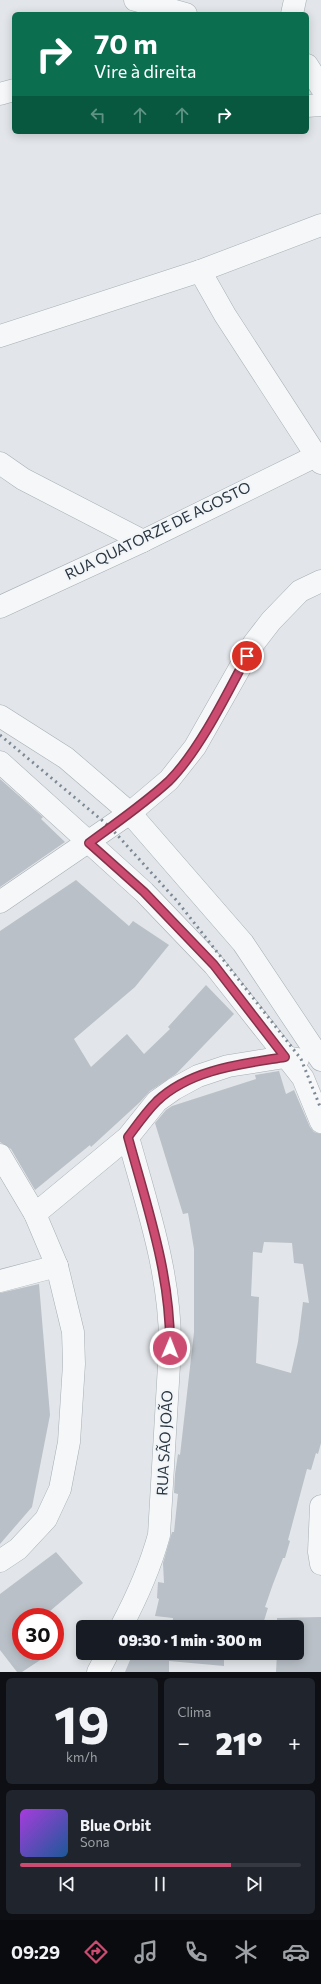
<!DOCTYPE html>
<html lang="pt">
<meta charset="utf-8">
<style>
body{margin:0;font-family:Commissioner,sans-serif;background:#20242c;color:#f1f3f6;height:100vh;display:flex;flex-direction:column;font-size:15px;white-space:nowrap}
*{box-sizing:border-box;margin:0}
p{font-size:13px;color:#9ea1a6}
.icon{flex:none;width:22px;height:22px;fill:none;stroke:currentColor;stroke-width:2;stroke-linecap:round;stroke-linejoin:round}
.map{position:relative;height:1672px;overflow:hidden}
.details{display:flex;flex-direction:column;gap:6px;padding:6px;background:#0d0f14;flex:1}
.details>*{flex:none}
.banner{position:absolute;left:12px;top:12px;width:297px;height:122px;border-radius:6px;box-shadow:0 2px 10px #0003;background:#0b6e4f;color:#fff;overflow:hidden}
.speed{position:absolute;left:12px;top:1608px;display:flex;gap:8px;font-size:20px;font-weight:700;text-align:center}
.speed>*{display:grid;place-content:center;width:52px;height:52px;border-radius:50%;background:#171b24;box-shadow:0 2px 10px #0003;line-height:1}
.speed .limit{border:6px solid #d22;background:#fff;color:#111}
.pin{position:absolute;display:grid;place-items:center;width:34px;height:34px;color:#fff;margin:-17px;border:2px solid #fff;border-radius:50%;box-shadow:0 1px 4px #0007}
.me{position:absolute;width:44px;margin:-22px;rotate:1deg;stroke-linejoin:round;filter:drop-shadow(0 0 3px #0008)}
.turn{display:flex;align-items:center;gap:14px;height:84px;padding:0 16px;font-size:18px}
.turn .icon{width:52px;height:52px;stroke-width:2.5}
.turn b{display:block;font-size:28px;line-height:34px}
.lanes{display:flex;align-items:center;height:38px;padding:0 16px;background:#0003;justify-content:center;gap:20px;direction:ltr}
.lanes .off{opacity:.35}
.big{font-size:30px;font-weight:800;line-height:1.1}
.details .widget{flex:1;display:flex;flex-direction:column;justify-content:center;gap:6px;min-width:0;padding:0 14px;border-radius:6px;background:#20242c}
.details .dial{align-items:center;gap:0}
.dial b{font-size:52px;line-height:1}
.song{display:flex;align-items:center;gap:12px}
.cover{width:48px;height:48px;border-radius:6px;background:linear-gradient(135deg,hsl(280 70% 55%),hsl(210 70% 35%))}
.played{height:4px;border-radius:2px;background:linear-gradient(90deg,#cb4b71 75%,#363941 75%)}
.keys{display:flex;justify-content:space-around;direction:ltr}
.heat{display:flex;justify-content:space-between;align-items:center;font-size:22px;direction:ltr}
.details .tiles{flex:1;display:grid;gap:6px;grid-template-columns:1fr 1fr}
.widget:last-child{grid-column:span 2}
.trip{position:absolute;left:76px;top:1620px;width:228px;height:40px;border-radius:6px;background:#171b24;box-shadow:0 2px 10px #0003;font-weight:800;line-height:40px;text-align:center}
.menu{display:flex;height:64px;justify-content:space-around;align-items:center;background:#090b0e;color:#9ea1a6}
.menu .icon{width:28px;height:28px}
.menu .active{color:#cb4b71}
.menu b{font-size:18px;color:#f1f3f6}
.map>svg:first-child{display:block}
.building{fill:#b9c0c7;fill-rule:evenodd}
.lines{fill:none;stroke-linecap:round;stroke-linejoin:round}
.minor-casing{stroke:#a7aeb4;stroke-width:23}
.minor{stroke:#f5f7f8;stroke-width:22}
.rail{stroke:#7c8893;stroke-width:3;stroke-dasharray:2 4;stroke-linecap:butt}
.route-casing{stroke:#843149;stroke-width:10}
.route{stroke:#cb4b71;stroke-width:7}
.labels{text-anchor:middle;stroke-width:4;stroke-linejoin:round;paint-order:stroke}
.street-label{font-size:15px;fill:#2a3642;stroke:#f2f5f7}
</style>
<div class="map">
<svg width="321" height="1672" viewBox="0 0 321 1672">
<rect width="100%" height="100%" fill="#e2e6ea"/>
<g class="building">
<polygon points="0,779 43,817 41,819 65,842 0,887"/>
<polygon points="76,880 129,926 133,921 169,945 135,987 74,1039 91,1067 127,1034 144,1054 170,1029 168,1027 206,985 234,1014 176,1074 150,1091 140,1102 91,1147 90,1145 35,1190 11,1149 0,1142 0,931"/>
<path d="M279,1071L286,1094L294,1090L310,1127L314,1132L321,1134V1443L318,1454L316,1453L311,1470L307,1469L288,1540L290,1541L285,1558H283L273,1584L265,1607L268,1608L262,1627H172L173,1618L155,1616L159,1599L157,1598L158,1582L164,1583L163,1563L172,1532H174L178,1494L174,1493L175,1474L178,1454L180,1455L194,1332V1249L188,1213L183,1214L155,1123L166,1110L172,1106L256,1079L255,1075ZM264,1242L292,1243L294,1263L303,1264L309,1303L303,1302L298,1342L291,1373L256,1363L259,1297L251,1296L253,1252L262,1253Z"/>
<polygon points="39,1284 50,1415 32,1507 0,1544 0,1293"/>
<polygon points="56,1552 83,1583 43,1617 21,1617 21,1651 54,1651 22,1672 17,1672 0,1650 0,1594"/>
<polygon points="321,1617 321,1672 276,1672 277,1653 297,1653 297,1627 277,1627 277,1618"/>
<polygon points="133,1653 224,1653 224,1666 169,1661 169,1672 125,1672"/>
</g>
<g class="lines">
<g class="minor-casing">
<g id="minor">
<polyline points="135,0 186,14"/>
<polyline points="292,14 295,0"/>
<polyline points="307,65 321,87"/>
<polyline points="0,94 14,90"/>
<polyline points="307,106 321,105"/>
<polyline points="200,271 225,315 321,463"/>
<polyline points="0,336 200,271 321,225"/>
<polyline points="0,463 23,479 143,541"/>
<polyline points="0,607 143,541 316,456"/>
<polyline points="0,716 66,758 130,813 243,943 321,1060"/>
<polyline points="0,762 144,892 214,965 303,1078 321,1122"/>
<polyline points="0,902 130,813 169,780 195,747 254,643 271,621 300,591 321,581"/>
<polyline points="0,1155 35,1214 57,1266 73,1332 74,1364 69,1442 60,1489 46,1519 18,1549 0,1561"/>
<polyline points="35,1214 128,1137 157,1101 174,1089 198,1076 228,1066 285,1057 298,1059"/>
<polyline points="0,1281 57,1266"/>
<polyline points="321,1506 319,1552 321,1564"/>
<path d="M121,1627C137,1597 150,1568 159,1535L170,1348C171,1275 147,1206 128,1137"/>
<polyline points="98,1672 108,1653"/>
</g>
</g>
<use href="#minor" class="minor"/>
<polyline class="rail" points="0,735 110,827 177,901 301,1059 321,1109"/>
</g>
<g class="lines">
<g class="route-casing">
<path id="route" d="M170,1348C171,1275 147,1207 128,1137C137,1125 146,1112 157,1101C191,1069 242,1064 285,1057L214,965L144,892L89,843C116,823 144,804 169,781C199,751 227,694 247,656"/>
</g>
<use href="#route" class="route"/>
</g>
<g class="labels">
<g class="street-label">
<text transform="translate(158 531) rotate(-26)" y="5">RUA QUATORZE DE AGOSTO</text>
<text transform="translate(165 1443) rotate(-87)" y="5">RUA SÃO JOÃO</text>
</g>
</g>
</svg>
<div class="speed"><div class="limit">30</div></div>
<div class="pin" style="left:247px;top:656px;background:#d93025"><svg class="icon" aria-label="arrive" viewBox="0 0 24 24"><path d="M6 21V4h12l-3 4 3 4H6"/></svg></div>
<svg class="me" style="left:170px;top:1348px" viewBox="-20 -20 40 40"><circle r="17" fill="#cb4b71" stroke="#fff" stroke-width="3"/><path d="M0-11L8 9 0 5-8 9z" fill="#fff"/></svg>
<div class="trip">09:30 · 1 min · 300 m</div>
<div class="banner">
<div class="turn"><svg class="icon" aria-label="right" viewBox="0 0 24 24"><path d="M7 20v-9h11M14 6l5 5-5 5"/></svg><div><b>70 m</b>Vire à direita</div></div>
<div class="lanes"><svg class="icon off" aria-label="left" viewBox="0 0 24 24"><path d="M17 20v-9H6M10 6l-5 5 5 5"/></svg><svg class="icon off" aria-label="ahead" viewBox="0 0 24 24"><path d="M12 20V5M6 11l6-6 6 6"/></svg><svg class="icon off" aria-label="ahead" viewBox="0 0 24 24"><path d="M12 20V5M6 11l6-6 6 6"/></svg><svg class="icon" aria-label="right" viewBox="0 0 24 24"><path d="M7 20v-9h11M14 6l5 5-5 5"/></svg></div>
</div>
</div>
<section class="details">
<div class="tiles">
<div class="widget dial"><b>19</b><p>km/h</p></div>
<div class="widget"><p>Clima</p>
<div class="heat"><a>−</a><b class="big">21°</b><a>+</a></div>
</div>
<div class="widget">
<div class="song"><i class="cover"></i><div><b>Blue Orbit</b><p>Sona</p></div></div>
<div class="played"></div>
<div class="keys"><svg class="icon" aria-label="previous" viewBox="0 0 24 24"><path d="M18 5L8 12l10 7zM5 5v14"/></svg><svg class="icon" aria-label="pause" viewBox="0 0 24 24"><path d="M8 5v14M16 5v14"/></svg><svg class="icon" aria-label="next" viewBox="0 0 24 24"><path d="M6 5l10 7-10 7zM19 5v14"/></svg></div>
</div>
</div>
</section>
<nav class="menu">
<b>09:29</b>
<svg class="icon active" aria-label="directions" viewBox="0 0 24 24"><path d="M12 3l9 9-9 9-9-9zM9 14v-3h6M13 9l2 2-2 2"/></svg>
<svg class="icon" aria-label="music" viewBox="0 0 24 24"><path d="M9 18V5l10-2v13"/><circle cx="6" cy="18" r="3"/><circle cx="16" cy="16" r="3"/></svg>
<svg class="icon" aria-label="phone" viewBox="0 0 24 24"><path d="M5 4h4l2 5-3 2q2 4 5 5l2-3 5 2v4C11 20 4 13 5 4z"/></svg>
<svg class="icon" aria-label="climate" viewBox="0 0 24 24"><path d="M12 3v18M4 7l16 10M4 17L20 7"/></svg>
<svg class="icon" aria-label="car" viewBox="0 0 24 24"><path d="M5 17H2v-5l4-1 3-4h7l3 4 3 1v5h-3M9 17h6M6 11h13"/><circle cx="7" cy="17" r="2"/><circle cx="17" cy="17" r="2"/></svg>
</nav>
